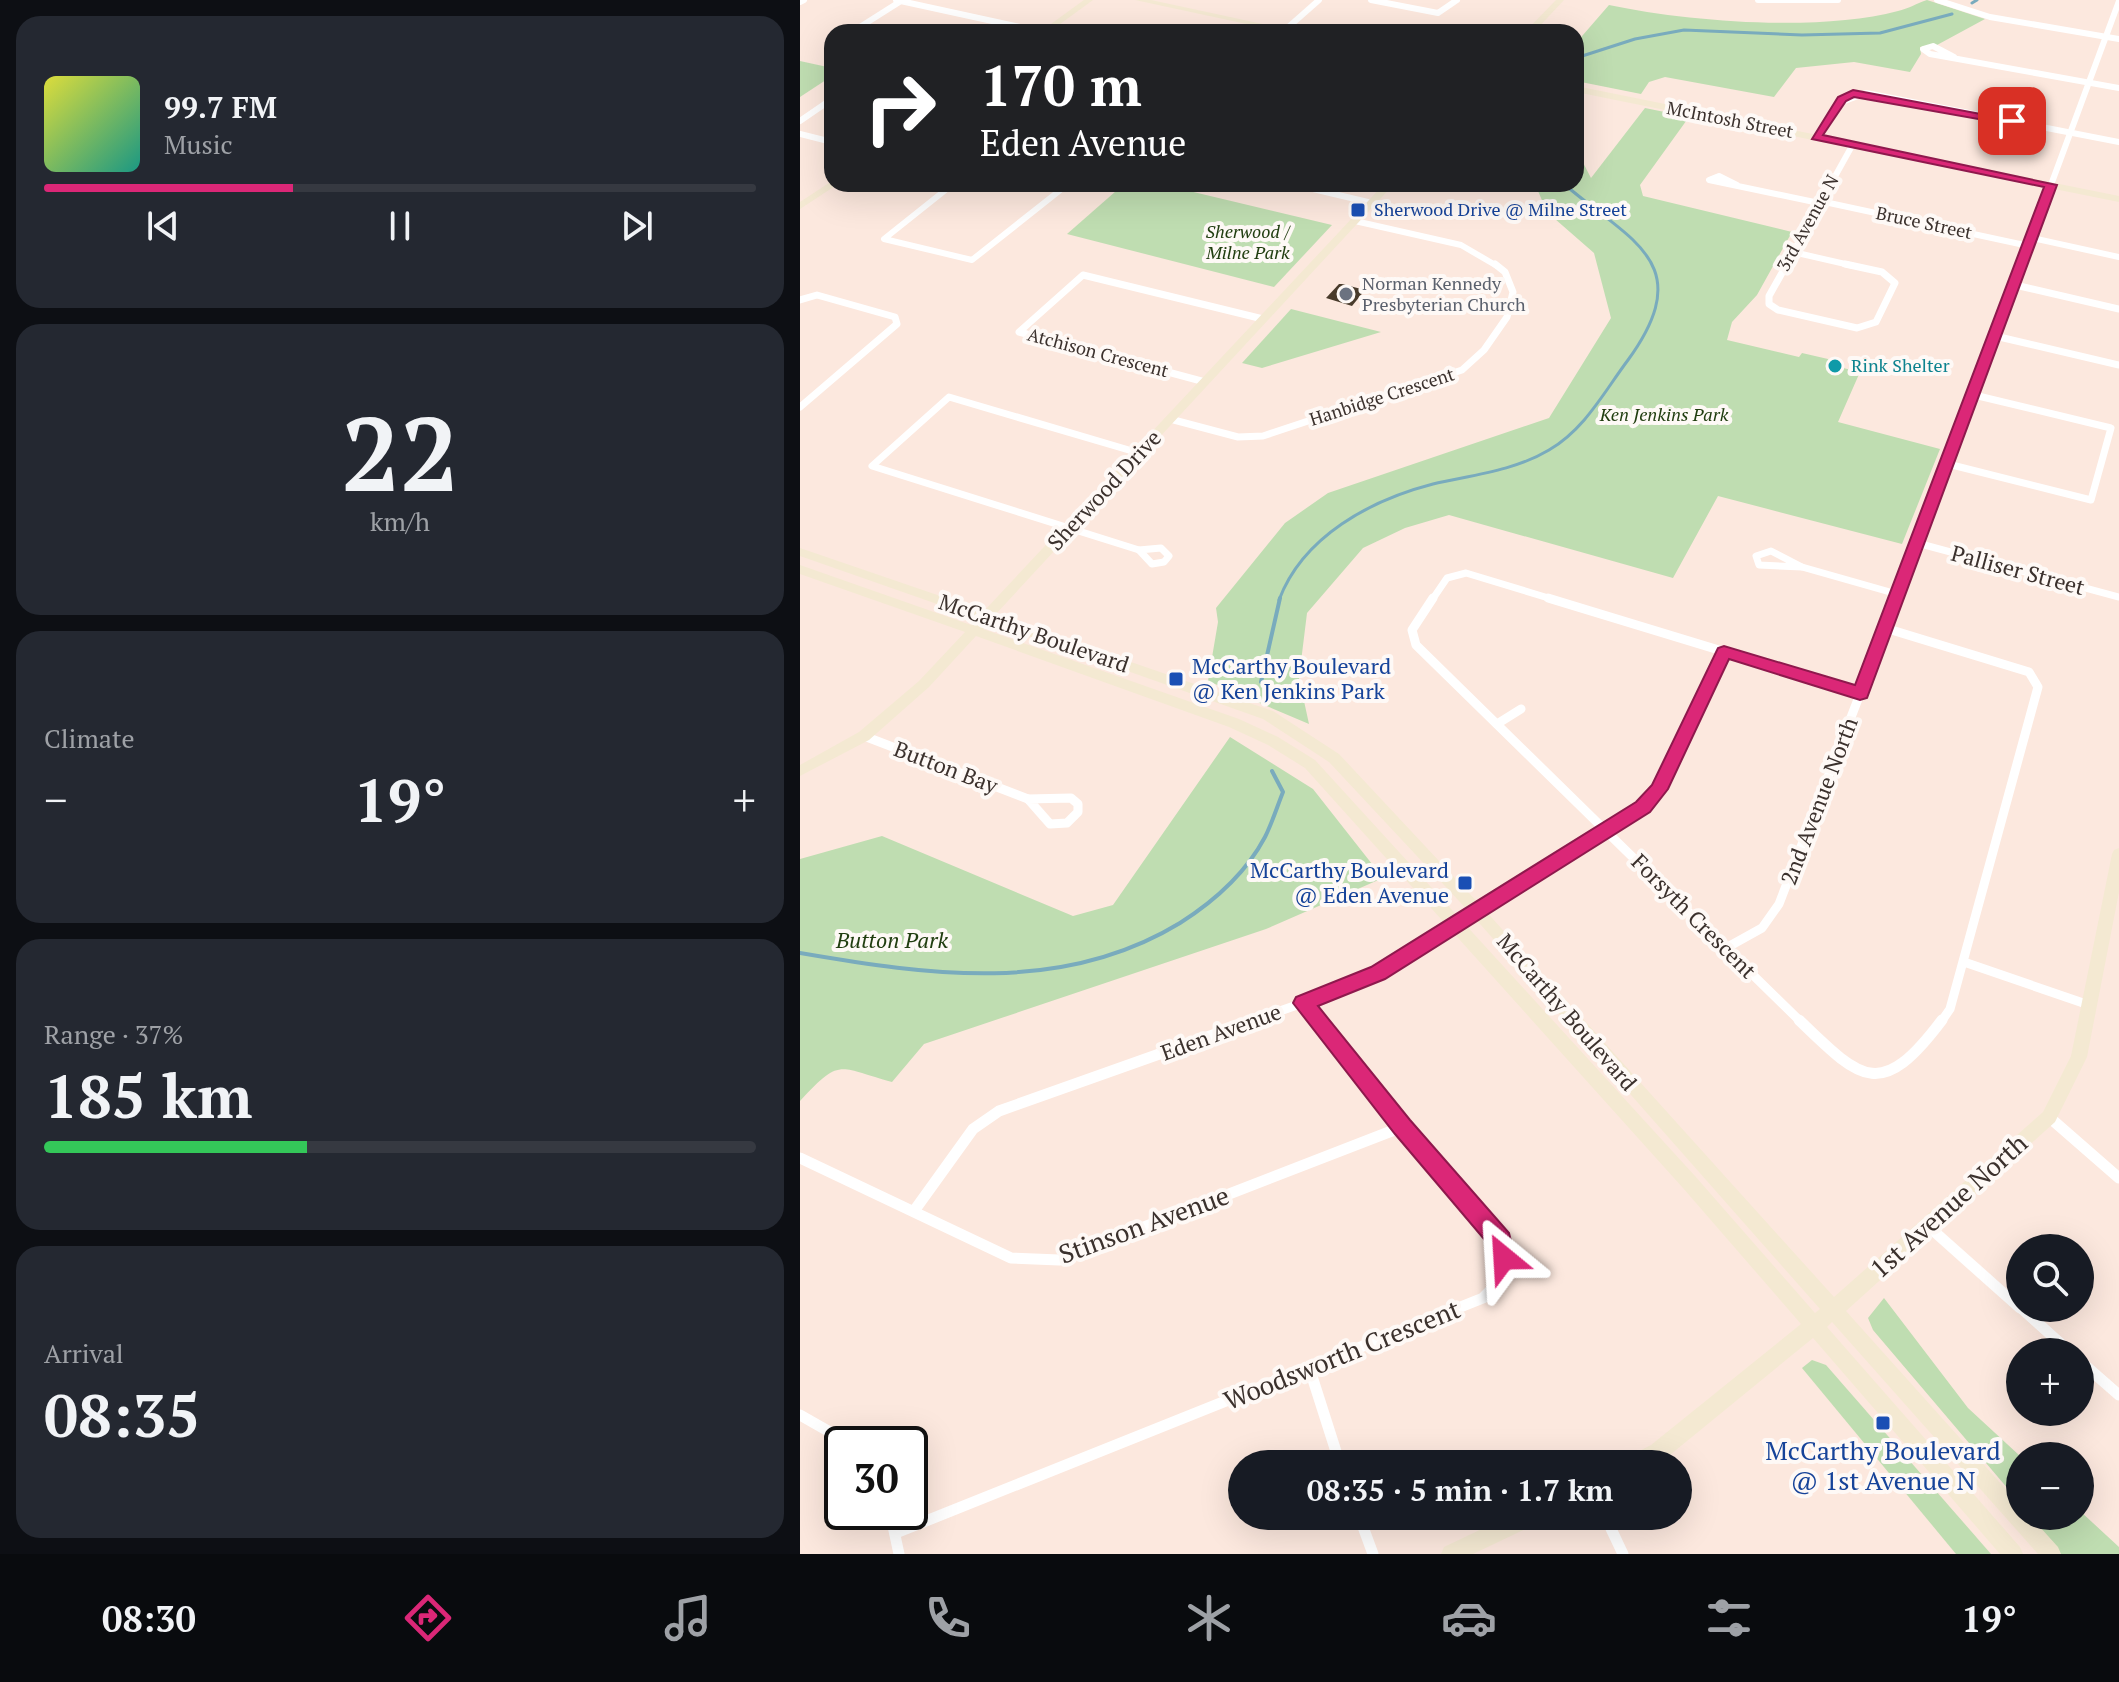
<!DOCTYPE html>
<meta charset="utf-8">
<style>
body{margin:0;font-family:"PT Serif",serif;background:#242831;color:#f1f3f6;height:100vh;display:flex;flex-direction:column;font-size:30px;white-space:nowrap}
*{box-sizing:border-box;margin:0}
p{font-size:26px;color:#9ea1a6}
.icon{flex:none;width:44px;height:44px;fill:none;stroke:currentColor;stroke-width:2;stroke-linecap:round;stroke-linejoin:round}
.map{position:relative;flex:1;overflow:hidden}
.panel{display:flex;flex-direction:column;gap:16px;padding:16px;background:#0d0f14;width:800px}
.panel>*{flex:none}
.guide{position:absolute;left:24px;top:24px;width:760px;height:168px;border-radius:24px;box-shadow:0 8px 32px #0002;background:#202124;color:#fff;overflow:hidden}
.tools{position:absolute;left:1206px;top:1234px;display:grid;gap:16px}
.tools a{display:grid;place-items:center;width:88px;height:88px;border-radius:50%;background:#171b24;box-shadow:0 8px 32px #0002;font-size:40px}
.speed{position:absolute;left:24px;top:1426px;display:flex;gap:16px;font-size:40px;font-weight:700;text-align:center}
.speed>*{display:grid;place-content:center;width:104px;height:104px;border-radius:50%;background:#171b24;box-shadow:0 8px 32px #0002;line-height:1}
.speed .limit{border:4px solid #111;border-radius:12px;background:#fff;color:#111}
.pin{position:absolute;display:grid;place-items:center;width:68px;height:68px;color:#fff;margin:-34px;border-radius:16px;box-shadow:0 4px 12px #0006}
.me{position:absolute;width:88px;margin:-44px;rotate:333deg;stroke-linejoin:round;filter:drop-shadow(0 0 6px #0008)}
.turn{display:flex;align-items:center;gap:28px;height:168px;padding:0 24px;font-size:36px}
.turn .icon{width:104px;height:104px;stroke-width:2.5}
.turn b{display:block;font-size:56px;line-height:68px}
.big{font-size:60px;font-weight:700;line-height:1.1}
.panel .card{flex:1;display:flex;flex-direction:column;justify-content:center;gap:12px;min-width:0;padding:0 28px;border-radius:24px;background:#242831}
.panel .dial{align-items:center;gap:0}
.dial b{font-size:104px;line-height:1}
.song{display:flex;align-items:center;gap:24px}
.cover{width:96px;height:96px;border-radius:12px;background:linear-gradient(135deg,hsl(60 70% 55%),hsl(170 70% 35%))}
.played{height:8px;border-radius:4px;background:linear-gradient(90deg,#db2777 35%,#363941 35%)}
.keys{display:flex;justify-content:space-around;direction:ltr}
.heat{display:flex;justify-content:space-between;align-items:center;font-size:44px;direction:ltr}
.charge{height:12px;border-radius:6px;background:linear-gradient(90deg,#34c759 37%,#363941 0)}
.trip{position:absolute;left:428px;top:1450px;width:464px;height:80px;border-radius:40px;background:#171b24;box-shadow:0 8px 32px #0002;font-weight:700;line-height:80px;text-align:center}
.dock{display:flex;height:128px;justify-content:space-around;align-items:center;background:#090b0e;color:#9ea1a6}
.dock .icon{width:56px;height:56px}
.dock .current{color:#db2777}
.dock b{font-size:36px;color:#f1f3f6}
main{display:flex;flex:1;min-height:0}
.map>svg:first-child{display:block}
.green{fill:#bfddb1}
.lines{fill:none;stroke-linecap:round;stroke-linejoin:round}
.stream-far1{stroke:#79abbd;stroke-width:3}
.stream{stroke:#79abbd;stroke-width:4}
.building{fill:#493b2b}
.street-far3{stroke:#fff;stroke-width:6}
.street-far2{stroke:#fff;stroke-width:7}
.street-far1{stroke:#fff;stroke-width:9}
.street{stroke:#fff;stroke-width:11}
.secondary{fill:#f4e9d2;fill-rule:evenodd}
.route{fill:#db2777;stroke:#8e194d;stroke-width:2}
.transit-dot{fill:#1a4fb4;stroke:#fef9f6;stroke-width:3}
.worship-dot{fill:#6b7280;stroke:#fef9f6;stroke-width:3}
.culture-dot{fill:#0f9aa8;stroke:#fef9f6;stroke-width:3}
.labels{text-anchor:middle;stroke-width:8;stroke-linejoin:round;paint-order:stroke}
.far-street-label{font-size:18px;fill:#3b312d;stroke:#fef9f6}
.far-transit-label{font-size:18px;fill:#164399;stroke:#fef9f6;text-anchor:start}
.far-park-label{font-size:18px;font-style:italic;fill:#213e10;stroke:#fef9f6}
.far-worship-label{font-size:18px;fill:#5b616d;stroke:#fef9f6;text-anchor:start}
.far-culture-label{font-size:18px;fill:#0d838f;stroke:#fef9f6;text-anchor:start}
.street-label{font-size:22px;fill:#3b312d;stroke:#fef9f6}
.transit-label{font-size:22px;fill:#164399;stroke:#fef9f6;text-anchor:start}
.park-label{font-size:22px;font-style:italic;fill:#213e10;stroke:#fef9f6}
.near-street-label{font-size:26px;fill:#3b312d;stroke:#fef9f6}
.near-transit-label{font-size:26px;fill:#164399;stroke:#fef9f6}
</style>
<main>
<section class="panel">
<div class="card">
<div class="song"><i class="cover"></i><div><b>99.7 FM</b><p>Music</p></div></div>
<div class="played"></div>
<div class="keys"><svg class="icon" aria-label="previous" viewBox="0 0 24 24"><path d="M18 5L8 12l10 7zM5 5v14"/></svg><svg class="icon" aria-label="pause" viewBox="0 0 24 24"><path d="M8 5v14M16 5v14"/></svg><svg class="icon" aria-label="next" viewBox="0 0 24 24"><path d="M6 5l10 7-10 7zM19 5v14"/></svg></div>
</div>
<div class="card dial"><b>22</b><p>km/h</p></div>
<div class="card"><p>Climate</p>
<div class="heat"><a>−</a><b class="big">19°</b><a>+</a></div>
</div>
<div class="card"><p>Range · 37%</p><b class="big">185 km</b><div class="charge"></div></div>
<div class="card"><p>Arrival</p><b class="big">08:35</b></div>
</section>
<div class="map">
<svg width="1319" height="1554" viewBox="0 0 1319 1554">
<rect width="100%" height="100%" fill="#fce8de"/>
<g class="green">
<path d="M1127,0L1185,19L1137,45L1120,47L1121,54L1110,72L1054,62L996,68L974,97L865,77L849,82L841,94L776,81V43L809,5C890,22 1019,32 1098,11C1108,9 1117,3 1127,0Z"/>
<polygon points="0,61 32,68 32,76 0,97"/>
<polygon points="845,108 889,117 840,185 843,196 992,232 957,295 932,322 927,340 999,357 1002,353 1041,362 1039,367 1060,372 1038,422 1140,449 1102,544 918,496 873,578 649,515 605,528 563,548 507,613 499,678 509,724 408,681 418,622 416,608 485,523 528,493 749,418 811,318 794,253 747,212 735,184 776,184 776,149 791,178"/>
<polygon points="324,184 360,184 532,225 474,287 267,234"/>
<polygon points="491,309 581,332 462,368 442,363"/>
<path d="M430,737L513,789L583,878L466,929L124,1044L92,1082C37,1067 41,1057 0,1101V859L82,836L273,916L313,905Z"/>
<polygon points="1084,1298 1168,1408 1220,1456 1220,1503 1073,1330 1068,1318"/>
<polygon points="1012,1360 1026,1365 1191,1554 1156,1554 1002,1368"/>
<polygon points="1280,1511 1319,1547 1319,1554 1261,1554 1230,1516 1280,1516"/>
</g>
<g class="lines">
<g class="stream-far1">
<polyline points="1172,3 1177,0"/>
<polyline points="776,58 835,39 884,30 1002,35 1080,33 1152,14"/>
<path d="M479,600C503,536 571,500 633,484C672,475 714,471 749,450C785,429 804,392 828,360C899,262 830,241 764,184"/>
</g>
<g class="stream">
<polyline points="461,682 480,598"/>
<path d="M0,953C129,975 262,995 380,923C413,902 446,873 465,837C472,823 477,807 483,792L472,771"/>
</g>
</g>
<polygon class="building" points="539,284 542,284 565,290 552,306 526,298"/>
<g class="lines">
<g class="street-far3">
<polyline points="96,0 243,32"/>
<polyline points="571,0 638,13 657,0"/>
<polyline points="958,0 1038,0"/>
<polyline points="1137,0 1190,17 1319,39"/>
<polyline points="0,2 4,0"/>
<polyline points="485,30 519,0"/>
<polyline points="52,32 101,1"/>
<polyline points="1154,57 1133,46 1123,49 1130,54 1319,88"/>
<polyline points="0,121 32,99"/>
<polyline points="0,134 32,142"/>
<polyline points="1016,137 1042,102 1066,93 1319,142"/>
<polyline points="153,184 84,239 172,260 268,184"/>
<polyline points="492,184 572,203"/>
<polyline points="937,185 919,176 909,180 1019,203"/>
<polyline points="1020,201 1229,246"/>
<polyline points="555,221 661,245 697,266"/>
<polyline points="1232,238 1319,257"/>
<polyline points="993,252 1054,266"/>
<polyline points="993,252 1053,144"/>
<polyline points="986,266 993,252"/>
<polyline points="1221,266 1319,1"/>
</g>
<g class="street-far2">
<polyline points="987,264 969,296 969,304 978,310 1057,328 1076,322 1095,283 1082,272 1045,264"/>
<polyline points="1215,285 1319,309"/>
<polyline points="0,300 17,295 95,317 97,324 0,407"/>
<polyline points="1195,336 1319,365"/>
<polyline points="405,382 219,332 283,275 463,319"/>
<polyline points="370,419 438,437 463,436 662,370 684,350 707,317 713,292 705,272 695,264"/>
<polyline points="339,453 149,397 72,466 339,550"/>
<polyline points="1148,464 1291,500 1311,428 1174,395"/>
<polyline points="1117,543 1319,597"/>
<polygon points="361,548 369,556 364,562 352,564 339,550"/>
<polygon points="971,551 1002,567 959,565 956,556"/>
<polyline points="1002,567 1097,594"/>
<polyline points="632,600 647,578 666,573 755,600"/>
<polyline points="1096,600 1221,264"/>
</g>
<g class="street-far1">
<polyline points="633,598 612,630 616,645 1001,1022"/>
<polyline points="748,598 1060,693"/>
<polyline points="1085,628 1229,672 1238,687 1150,1009 1141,1022"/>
<polyline points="697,724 721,709"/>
<polyline points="64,736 228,799"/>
<polygon points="271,798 278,804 278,812 267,823 250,824 228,799"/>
<polyline points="926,948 962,928 979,904 1097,598"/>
<polyline points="1164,962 1289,1005"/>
<polyline points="503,1003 518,1022"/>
<polyline points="449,1022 559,983 843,807 859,789 924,652"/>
</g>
<g class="street">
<path d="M999,1020C1062,1081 1081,1101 1142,1020"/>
<polyline points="1249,1117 1319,1178"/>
<polyline points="0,1158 211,1258 259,1260 602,1127"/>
<polyline points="114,1211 173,1129 199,1111 455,1020"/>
<polyline points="1128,1226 1220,1308"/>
<polyline points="1221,1308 1270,1352"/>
<polyline points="1280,1361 1319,1395"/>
<polyline points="509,1367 540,1464"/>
<polyline points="0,1415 51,1444"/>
<polyline points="90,1512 99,1554"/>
<polyline points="559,1516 573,1554"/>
<polyline points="805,1516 823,1554"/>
<polyline points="96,1533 683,1298 706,1275 701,1241 602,1127 517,1020"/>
</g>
<g class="secondary">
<polygon points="284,0 293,0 249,32 240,32"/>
<polygon points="335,0 351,0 500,32 484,32"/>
<polygon points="756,0 764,0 734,32 725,32"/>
<polygon points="776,86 1319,196 1319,202 776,92"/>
<polygon points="32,181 32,184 37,184 35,186 0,209 0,202"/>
<path d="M584,184H594L195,615L473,711L539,754L683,908L1034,1297L1243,1112L1271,1056L1312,854L1314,850L1319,848V892L1287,1057L1255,1122L1046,1311L1220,1505V1516H1230L1258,1547L1261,1554H1238L1032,1322L1027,1327L1220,1547L1223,1554H1200L1013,1338L865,1459L855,1464H825L828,1457L851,1445L1001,1324L883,1188L505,768L468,745L429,727L176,636L129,687L69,740L0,776V765L59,732L119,681L165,632L0,574V565L171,625L177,618L0,556V548L184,611ZM189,622L463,719L529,762L673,916L1020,1309L1015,1313L895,1176L515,760L478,737L439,719L183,629Z"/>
<polygon points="709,1516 741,1516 738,1523 673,1554 641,1554 644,1547"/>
</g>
</g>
<polygon class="route" points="1053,90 1218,121 1212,125 1054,97 1046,101 1023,135 1257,185 1067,698 1060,700 929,659 868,789 850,812 585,979 518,1006 610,1120 709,1233 715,1258 712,1266 704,1269 695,1266 690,1246 595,1134 493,1003 496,997 571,967 836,802 852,785 918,648 924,646 1055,685 1244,187 1012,139 1038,97"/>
<g class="transit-dot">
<rect x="550" y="202" width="16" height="16" rx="4"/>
<rect x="368" y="671" width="16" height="16" rx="4"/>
<rect x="657" y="875" width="16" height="16" rx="4"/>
<rect x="1075" y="1415" width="16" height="16" rx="4"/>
</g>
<circle class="worship-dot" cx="546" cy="294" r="8"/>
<circle class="culture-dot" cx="1035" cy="366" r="8"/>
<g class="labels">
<g class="far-street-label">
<text transform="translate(930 120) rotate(11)" y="6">McIntosh Street</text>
<text transform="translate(1008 223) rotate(-61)" y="6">3rd Avenue N</text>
<text transform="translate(1124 223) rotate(12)" y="6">Bruce Street</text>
<text transform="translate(298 353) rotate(15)" y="6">Atchison Crescent</text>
<text transform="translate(582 397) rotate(-18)" y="6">Hanbidge Crescent</text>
</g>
<g class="far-transit-label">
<text x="574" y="216">Sherwood Drive @ Milne Street</text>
</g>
<g class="far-park-label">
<text x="448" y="238">Sherwood /<tspan x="448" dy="21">Milne Park</tspan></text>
<text x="864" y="421">Ken Jenkins Park</text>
</g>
<g class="far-worship-label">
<text x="562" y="290">Norman Kennedy<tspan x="562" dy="21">Presbyterian Church</tspan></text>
</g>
<g class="far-culture-label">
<text x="1051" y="372">Rink Shelter</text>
</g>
<g class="street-label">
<text transform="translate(304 490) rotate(-47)" y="8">Sherwood Drive</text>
<text transform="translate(1218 570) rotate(15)" y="8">Palliser Street</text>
<text transform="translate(234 633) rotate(19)" y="8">McCarthy Boulevard</text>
<text transform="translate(146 767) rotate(21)" y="8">Button Bay</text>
<text transform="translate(1019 801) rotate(-69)" y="8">2nd Avenue North</text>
<text transform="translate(894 916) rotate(45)" y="8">Forsyth Crescent</text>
<text transform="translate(767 1012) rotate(49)" y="8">McCarthy Boulevard</text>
<text transform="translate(421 1032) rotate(-20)" y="8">Eden Avenue</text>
</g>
<g class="transit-label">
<text x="392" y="674">McCarthy Boulevard<tspan x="392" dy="25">@ Ken Jenkins Park</tspan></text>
<text x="649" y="878" text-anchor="end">McCarthy Boulevard<tspan x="649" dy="25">@ Eden Avenue</tspan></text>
</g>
<g class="park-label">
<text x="92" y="948">Button Park</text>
</g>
<g class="near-street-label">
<text transform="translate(1149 1206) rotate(-42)" y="9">1st Avenue North</text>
<text transform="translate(344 1225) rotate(-20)" y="9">Stinson Avenue</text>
<text transform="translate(542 1355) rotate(-22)" y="9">Woodsworth Crescent</text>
</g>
<g class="near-transit-label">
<text x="1083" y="1460">McCarthy Boulevard<tspan x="1083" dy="30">@ 1st Avenue N</tspan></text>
</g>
</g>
</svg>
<div class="tools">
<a><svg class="icon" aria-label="search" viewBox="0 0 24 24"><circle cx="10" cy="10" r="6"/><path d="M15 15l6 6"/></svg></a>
<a>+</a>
<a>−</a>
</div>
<div class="speed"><div class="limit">30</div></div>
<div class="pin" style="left:1212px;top:121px;background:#d93025"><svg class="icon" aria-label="arrive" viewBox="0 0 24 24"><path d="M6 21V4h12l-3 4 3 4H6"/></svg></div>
<svg class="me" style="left:704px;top:1258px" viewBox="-20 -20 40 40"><path d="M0-17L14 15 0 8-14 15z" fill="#db2777" stroke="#fff" stroke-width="4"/></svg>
<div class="trip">08:35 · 5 min · 1.7 km</div>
<div class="guide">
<div class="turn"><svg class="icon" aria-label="right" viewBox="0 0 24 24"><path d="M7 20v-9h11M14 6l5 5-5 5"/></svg><div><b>170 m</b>Eden Avenue</div></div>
</div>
</div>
</main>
<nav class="dock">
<b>08:30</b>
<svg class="icon current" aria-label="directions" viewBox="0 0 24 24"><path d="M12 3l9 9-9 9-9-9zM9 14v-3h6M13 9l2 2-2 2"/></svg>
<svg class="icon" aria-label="music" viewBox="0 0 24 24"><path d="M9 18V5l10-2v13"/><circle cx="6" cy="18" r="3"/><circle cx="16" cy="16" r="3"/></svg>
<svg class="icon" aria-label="phone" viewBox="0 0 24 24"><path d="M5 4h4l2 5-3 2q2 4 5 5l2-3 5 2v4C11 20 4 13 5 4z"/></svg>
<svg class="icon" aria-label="climate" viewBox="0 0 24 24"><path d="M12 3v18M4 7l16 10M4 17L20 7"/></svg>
<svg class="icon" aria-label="car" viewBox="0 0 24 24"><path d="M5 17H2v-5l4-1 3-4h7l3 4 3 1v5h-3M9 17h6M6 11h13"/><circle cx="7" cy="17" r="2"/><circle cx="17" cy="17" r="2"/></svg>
<svg class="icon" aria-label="filters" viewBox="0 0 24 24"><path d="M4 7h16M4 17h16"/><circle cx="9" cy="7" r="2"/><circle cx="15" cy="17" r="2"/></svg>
<b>19°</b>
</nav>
